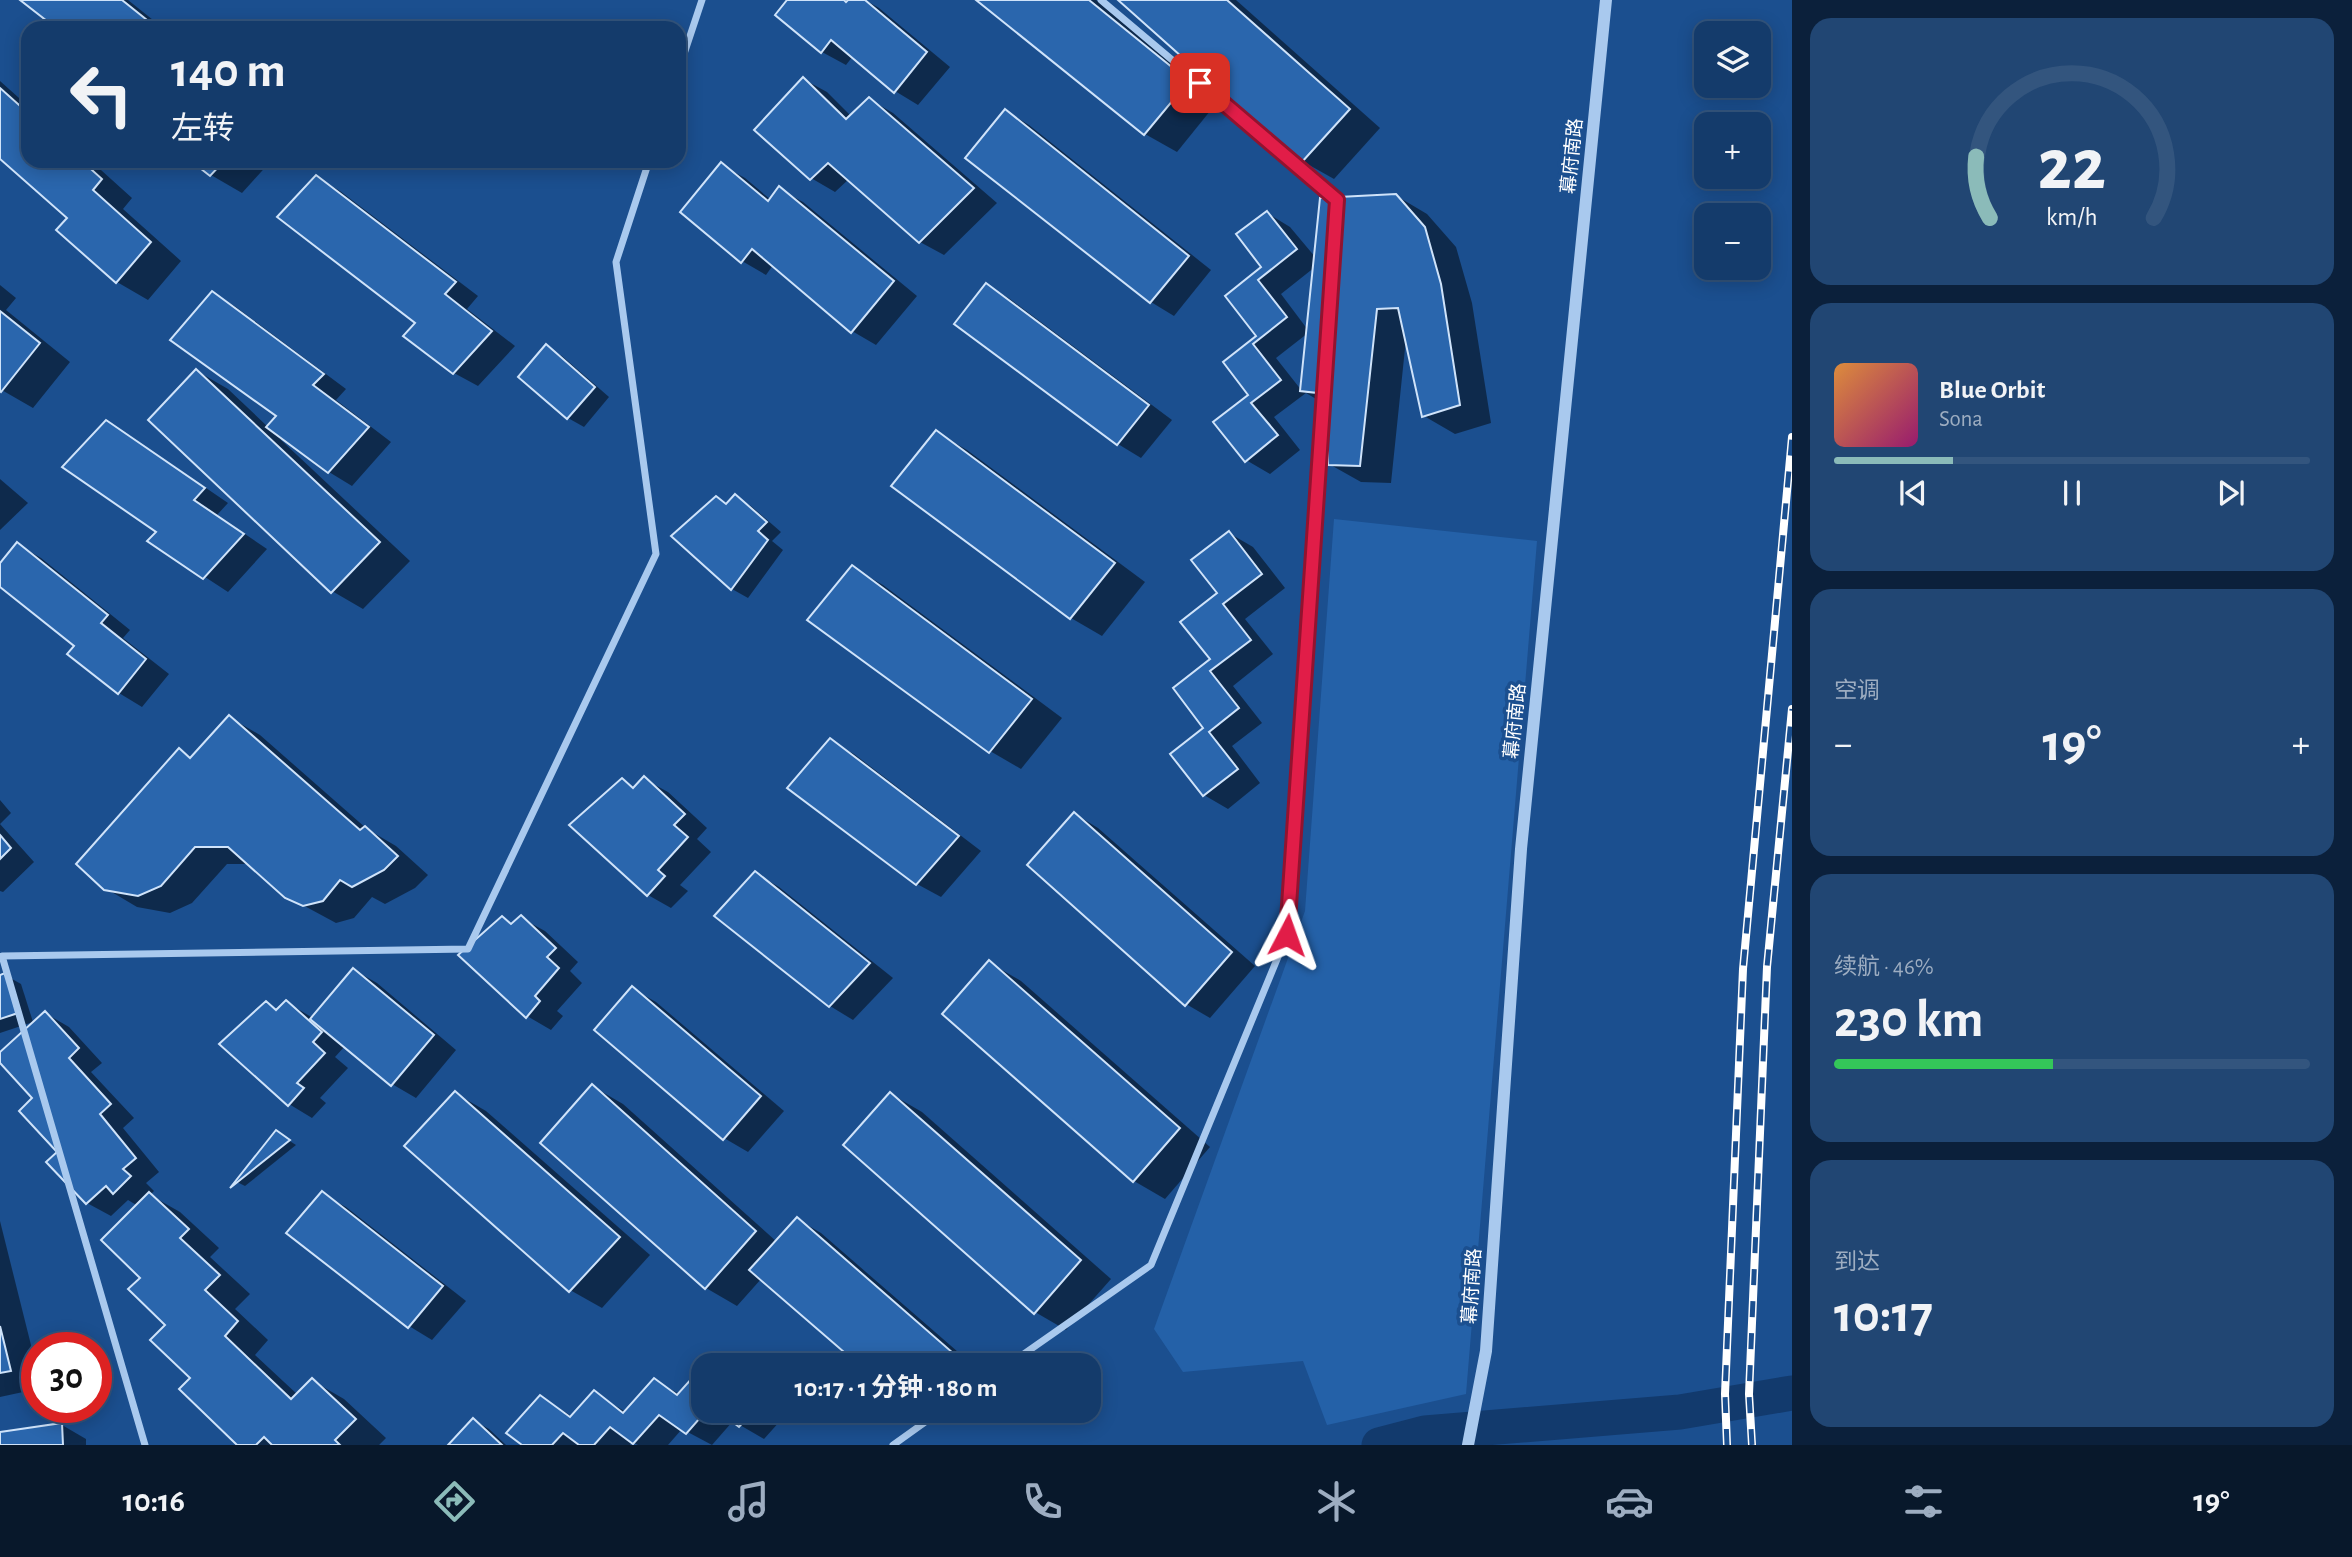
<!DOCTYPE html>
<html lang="zh">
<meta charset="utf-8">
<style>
body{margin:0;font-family:"Alegreya Sans","Noto Sans SC",sans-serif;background:#214673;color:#f1f3f6;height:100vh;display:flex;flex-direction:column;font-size:26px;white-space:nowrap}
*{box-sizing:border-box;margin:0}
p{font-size:23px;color:#9dadc1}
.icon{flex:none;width:38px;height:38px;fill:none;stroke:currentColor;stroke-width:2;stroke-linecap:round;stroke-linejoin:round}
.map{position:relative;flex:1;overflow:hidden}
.panel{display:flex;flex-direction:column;gap:18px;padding:18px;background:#0b203b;width:560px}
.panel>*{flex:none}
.hud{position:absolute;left:21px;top:21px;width:665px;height:147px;border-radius:21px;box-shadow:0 4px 18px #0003,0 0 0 2px #33557e;background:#143b6b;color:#f1f3f6;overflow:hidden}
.fabs{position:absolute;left:1694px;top:21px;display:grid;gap:14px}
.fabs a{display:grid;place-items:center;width:77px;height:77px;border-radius:14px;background:#143b6b;box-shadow:0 4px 18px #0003,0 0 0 2px #33557e;font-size:35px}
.speed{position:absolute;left:21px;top:1332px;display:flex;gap:14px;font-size:35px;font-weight:700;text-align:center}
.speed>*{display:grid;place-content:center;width:91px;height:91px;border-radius:50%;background:#143b6b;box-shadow:0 4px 18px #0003,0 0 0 2px #33557e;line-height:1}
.speed .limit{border:10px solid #d22;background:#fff;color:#111}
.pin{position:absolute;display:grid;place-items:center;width:60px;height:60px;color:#fff;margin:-30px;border-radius:14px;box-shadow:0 4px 10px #0006}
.me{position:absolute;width:77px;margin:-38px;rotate:4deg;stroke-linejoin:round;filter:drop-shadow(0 0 5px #0008)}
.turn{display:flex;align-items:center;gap:24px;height:147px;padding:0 35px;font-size:32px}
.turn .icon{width:91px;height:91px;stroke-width:2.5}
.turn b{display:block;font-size:49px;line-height:60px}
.big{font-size:52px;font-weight:700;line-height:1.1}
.panel .tile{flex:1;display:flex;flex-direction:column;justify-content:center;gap:10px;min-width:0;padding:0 24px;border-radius:21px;background:#214673}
.panel .dial{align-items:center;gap:0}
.dial svg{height:182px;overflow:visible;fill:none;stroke:#33557e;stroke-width:7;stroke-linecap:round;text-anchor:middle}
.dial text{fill:#f1f3f6;stroke:none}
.song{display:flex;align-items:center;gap:21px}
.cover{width:84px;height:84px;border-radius:10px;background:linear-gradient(135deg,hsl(30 70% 55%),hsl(320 70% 35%))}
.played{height:7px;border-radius:4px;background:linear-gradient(90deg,#8bbbb9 25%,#33557e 25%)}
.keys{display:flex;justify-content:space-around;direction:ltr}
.heat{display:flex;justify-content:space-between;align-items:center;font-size:38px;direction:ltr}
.charge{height:10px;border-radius:5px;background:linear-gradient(90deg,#34c759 46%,#33557e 0)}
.trip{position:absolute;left:691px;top:1353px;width:410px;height:70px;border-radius:21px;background:#143b6b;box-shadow:0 4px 18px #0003,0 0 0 2px #33557e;font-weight:700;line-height:70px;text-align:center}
.tab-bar{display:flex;height:112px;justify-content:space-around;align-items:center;background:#08182b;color:#9dadc1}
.tab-bar .icon{width:49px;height:49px}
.tab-bar .selected{color:#8bbbb9}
.tab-bar b{font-size:32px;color:#f1f3f6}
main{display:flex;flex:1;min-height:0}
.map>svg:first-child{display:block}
.green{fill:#2461a8}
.shadow{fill:#0007;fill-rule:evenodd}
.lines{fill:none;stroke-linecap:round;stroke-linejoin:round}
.canal{stroke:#123a6d;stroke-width:35}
.building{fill:#2a66ad;stroke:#cfe3fa;stroke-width:2}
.minor{stroke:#a9c9ee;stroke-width:7}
.tertiary{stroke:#a9c9ee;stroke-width:12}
.rail-casing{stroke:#fff;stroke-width:8}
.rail{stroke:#1b4f8f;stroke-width:5;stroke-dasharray:16;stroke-linecap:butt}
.route-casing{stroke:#92132f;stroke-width:18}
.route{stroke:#e11d48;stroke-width:12}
.labels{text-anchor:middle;stroke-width:7;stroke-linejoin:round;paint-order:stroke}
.street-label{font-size:19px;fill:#fff;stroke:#1b4f8f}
</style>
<main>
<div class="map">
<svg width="1792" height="1445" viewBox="0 0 1792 1445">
<rect width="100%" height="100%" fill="#1b4f8f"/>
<polygon class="green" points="1334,519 1537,541 1466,1394 1327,1425 1303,1361 1183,1372 1154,1329 1305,911"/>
<g class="shadow">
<polygon points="23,0 128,0 163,28 58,28"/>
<polygon points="789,0 865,0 879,8 950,67 918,105 895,91 853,56 846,65 822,52"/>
<polygon points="979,0 1096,0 1219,100 1177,152 1145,134"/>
<polygon points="1121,0 1236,0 1380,128 1334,179 1302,161"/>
<polygon points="803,79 827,92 851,116 869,99 893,113 997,203 944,255 920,242 849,179 835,192 811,178"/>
<polygon points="0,81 28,106 28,161 91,161 132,198 123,209 181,261 148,300 117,282 58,230 69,218 0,157"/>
<polygon points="1006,111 1029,125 1211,270 1174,316 1151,302"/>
<polygon points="194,161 271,161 242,193 211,175"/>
<polygon points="721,165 745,178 771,200 779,189 803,202 917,296 876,345 852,331 773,265 766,275 742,261"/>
<polygon points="316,177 340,191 478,296 467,309 515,346 478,386 454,373"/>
<path d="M1395,195L1427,214L1456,247L1472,303L1491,423L1455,434L1424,416L1406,339L1391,483L1361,482L1329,464L1328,406L1306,393L1274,417L1300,450L1270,474L1246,460L1250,395L1225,362L1258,336L1227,296L1263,267L1267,213L1290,227L1316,258ZM1315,267L1308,330L1281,294ZM1308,333L1302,391L1276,358Z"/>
<polygon points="0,285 16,298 6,310 70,362 33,408 0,389"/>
<polygon points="987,285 1010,299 1172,420 1141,458 1118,444"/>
<polygon points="213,293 236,307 346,389 336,400 391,442 352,486 329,472 283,438 281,440 410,561 363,609 332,591 197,371 228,389 268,427 278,416"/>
<polygon points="546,347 562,356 609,397 584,427 568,418 520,377"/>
<polygon points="106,422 130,436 228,503 217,515 267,549 228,592 150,541 159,531"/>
<polygon points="936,432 967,450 1145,582 1102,636 1071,618 894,486"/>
<polygon points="0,479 28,503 0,530"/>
<polygon points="735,497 751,506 781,532 772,541 783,550 748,598 732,589 673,536 716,498 727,505"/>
<polygon points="1229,533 1253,547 1285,588 1245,619 1273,654 1233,686 1262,723 1232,746 1260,783 1228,809 1204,795 1206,728 1175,689 1213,659"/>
<polygon points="17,544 41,558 130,630 123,638 169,674 142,707 119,693 76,646 0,585 0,566"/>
<polygon points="852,567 883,585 1062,718 1021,769 990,751"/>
<polygon points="229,717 260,735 367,829 396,846 428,875 415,888 385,904 372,897 354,918 336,923 286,896 250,864 227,864 192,903 170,913 137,907 105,888 180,750 193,758"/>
<polygon points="830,741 854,754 981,851 941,897 917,884"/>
<polygon points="644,779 668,792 707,828 697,839 711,852 680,885 688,891 671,908 648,895 622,780 636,788"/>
<polygon points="0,800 11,813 0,824 34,862 3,892 0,891"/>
<polygon points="1075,814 1098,828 1255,966 1210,1018 1186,1004"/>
<polygon points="755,873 779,887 893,978 853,1020 830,1006"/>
<polygon points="502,918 514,925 521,918 545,931 578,962 570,971 582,983 557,1011 563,1016 551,1030 527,1016"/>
<polygon points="990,963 1021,981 1210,1147 1165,1199 1134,1181"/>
<polygon points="354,970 377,983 456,1050 416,1098 392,1084 345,1046 335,1057 348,1068 320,1098 326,1103 312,1118 289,1104 266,1003 279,1010 286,1002 313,1018"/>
<polygon points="5,975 21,984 33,1022 0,1033 0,976"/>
<polygon points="633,989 656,1002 784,1111 748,1152 724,1138"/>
<polygon points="45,1013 69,1027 102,1063 91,1072 134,1118 123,1128 159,1172 146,1183 154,1191 150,1195 180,1212 219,1248 210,1257 250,1294 235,1309 268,1340 255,1355 298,1395 313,1381 344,1399 386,1438 379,1445 239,1445 192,1378 143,1278 138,1206 128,1200 111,1216 87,1203 60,1152 34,1098 0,1060 0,1054"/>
<polygon points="592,1086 623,1104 777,1242 797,1219 821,1233 973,1365 862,1365 762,1278 737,1306 706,1288"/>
<polygon points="455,1093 486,1111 650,1255 602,1308 570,1290"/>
<polygon points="891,1094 922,1112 1111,1279 1066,1330 1035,1312"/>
<polygon points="277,1133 296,1145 245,1186 237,1182"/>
<polygon points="322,1194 346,1207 466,1301 432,1340 409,1326"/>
<polygon points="0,1221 37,1369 37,1389 0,1397"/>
<polygon points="702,1369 704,1410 790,1410 764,1439 733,1421 712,1445 682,1429 668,1445 638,1445 632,1442 630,1445 525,1445 541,1397 573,1417 594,1393 626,1412 655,1380 679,1394"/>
<polygon points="917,1410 939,1410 932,1419"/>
<polygon points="473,1420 489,1429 506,1445 450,1445"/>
<polygon points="62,1425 86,1439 86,1445 0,1445 0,1433"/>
</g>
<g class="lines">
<polyline class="canal" points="1379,1445 1425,1433 1680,1412 1792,1393"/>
</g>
<g class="building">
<polygon points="20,0 122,0 157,28 56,28"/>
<polygon points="787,0 844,0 846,2 848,0 865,0 927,52 894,93 831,40 821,53 775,15"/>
<polygon points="976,0 1089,0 1189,81 1144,135"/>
<polygon points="1118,0 1227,0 1350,109 1301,163"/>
<polygon points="803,77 846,119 869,97 974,188 919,243 828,163 810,180 754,130"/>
<polygon points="0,88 28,113 28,161 82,161 102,179 93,190 151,242 116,283 56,230 67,218 0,159"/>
<polygon points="1005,109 1189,256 1150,303 965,158"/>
<polygon points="191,161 224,161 210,176"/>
<polygon points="721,162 768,201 779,186 894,281 851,333 752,249 741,263 680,212"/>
<polygon points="316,175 456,282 445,294 492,331 453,374 403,336 415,323 277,217"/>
<polygon points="1396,194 1425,227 1441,284 1460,405 1422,417 1398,308 1377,309 1360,466 1328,465 1326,394 1300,391 1320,198"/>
<polygon points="1267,211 1297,249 1258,280 1287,317 1253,344 1281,380 1251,403 1278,435 1245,462 1213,422 1248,395 1223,362 1256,336 1225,296 1261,267 1236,234"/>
<polygon points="986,283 1149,405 1117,445 954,324"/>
<polygon points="212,291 324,374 313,385 369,427 328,473 266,427 276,416 170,340"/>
<polygon points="0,311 40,343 1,392 0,391"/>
<polygon points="546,344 595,387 567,419 518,377"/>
<polygon points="196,369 380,542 331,593 148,420"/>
<polygon points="106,420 205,488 194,500 244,534 203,579 147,541 156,532 62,467"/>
<polygon points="936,430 1115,563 1070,619 891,486"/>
<polygon points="735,494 767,522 758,531 768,540 731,590 671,536 716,496 726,504"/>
<polygon points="1229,531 1262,574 1223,604 1251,640 1210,671 1239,708 1209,732 1238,769 1203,796 1170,754 1203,728 1173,688 1210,659 1180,622 1217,593 1191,560"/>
<polygon points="17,542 108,615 101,623 146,659 118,694 67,654 74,646 0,587 0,563"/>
<polygon points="852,565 1032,699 989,753 807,620"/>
<polygon points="229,715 360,830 365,826 398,856 384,870 352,887 340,880 323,901 303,906 285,898 228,847 195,847 161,886 138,896 104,890 76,864 179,748 190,758"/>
<polygon points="830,738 959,836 916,885 787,788"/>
<polygon points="644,776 685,814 674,825 688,837 658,870 665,876 647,896 569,825 622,778 633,788"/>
<polygon points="1074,812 1232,952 1185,1006 1027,865"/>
<polygon points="0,835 11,848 0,859"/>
<polygon points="755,871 870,963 829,1007 714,916"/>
<polygon points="521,915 556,948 547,957 559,968 535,996 540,1001 526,1018 458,955 502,916 511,924"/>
<polygon points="989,960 1180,1128 1133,1182 942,1014"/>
<polygon points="353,968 434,1035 391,1086 310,1019"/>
<polygon points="5,973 18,1013 0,1019 0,975"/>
<polygon points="632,986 761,1096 723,1140 594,1030"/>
<polygon points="286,1000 322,1032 313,1042 325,1053 297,1083 304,1088 288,1106 219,1044 266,1001 276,1010"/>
<polygon points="45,1011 79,1048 69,1058 111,1104 100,1114 136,1158 123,1169 131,1176 113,1194 106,1186 86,1204 46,1162 57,1152 19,1111 32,1098 0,1063 0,1052"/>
<polygon points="592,1084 756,1231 705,1289 540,1143"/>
<polygon points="455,1091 620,1237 569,1292 404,1146"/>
<polygon points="890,1092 1081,1260 1034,1314 843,1145"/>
<polygon points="276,1130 290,1140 230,1188"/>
<polygon points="322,1191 443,1286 408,1328 286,1233"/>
<polygon points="149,1192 189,1229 180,1238 220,1275 205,1290 238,1321 225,1336 291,1399 312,1378 356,1419 335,1440 340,1445 272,1445 264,1437 256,1445 237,1445 179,1389 190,1378 150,1340 165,1325 128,1289 140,1278 101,1240"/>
<polygon points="797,1217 953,1353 943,1365 859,1365 749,1270"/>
<polygon points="0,1326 11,1371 0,1373"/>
<polygon points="750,1355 763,1365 741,1365"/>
<polygon points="702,1367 704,1410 707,1410 686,1434 659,1415 633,1444 610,1427 594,1445 579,1445 563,1433 552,1445 522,1445 506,1433 540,1395 570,1417 594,1390 623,1413 654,1378 677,1395"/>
<polygon points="717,1410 754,1410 739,1427"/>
<polygon points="473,1418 502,1445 448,1445"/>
<polygon points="62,1423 63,1445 0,1445 0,1432"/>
</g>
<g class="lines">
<g class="minor">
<polyline points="679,69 702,0"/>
<polyline points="1008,1365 1151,1265 1287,935 1337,199 1101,0"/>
<polyline points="145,1445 2,956 468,949 656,554 616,262 649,161"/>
<polyline points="893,1445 942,1410"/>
</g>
<polyline class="tertiary" points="1468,1445 1486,1351 1521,849 1606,0"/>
<g class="rail-casing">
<g id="rail">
<polyline points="1727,1445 1725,1394 1743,969 1792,437"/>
<polyline points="1752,1445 1749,1394 1767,967 1792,709"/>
</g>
</g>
<use href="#rail" class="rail"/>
</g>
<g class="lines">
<g class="route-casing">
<polyline id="route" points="1200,83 1337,200 1287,935"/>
</g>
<use href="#route" class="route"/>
</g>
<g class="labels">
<g class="street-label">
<text transform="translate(1571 156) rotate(-84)" y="7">幕府南路</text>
<text transform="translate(1514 721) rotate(-84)" y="7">幕府南路</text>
<text transform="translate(1471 1286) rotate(-86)" y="7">幕府南路</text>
</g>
</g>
</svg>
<div class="fabs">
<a><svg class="icon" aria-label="layers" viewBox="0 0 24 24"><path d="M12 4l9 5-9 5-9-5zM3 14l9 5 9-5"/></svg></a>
<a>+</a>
<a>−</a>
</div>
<div class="speed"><div class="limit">30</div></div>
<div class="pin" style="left:1200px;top:83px;background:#d93025"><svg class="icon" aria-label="arrive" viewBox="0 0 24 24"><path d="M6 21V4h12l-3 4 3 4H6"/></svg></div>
<svg class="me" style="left:1287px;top:935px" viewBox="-20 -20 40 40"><path d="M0-17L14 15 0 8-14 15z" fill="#e11d48" stroke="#fff" stroke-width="4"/></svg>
<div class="trip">10:17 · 1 分钟 · 180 m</div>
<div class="hud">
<div class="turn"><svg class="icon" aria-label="left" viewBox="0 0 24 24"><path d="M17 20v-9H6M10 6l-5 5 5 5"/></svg><div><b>140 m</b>左转</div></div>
</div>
</div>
<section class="panel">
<div class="tile dial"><svg viewBox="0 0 100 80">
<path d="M14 69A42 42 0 1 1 86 69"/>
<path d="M14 69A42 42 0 0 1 8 42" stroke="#8bbbb9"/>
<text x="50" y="56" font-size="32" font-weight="700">22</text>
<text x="50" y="72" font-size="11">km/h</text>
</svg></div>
<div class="tile">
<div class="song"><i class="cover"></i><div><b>Blue Orbit</b><p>Sona</p></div></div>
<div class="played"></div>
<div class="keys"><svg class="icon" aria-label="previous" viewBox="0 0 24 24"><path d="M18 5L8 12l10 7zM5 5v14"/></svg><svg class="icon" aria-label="pause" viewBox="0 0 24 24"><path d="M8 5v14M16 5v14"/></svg><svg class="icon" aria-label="next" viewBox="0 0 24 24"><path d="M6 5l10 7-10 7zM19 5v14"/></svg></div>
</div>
<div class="tile"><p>空调</p>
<div class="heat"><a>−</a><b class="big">19°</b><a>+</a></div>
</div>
<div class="tile"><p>续航 · 46%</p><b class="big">230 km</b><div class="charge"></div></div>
<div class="tile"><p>到达</p><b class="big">10:17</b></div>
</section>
</main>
<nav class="tab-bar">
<b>10:16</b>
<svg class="icon selected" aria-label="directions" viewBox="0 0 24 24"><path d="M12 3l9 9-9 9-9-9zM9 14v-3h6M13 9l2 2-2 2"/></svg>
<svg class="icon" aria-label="music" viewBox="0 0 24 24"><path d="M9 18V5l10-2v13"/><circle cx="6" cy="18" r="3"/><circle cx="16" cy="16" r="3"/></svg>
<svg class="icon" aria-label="phone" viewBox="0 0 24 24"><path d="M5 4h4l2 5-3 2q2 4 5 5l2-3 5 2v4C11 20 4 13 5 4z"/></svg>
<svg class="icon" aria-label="climate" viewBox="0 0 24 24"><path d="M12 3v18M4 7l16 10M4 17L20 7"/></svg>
<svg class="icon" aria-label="car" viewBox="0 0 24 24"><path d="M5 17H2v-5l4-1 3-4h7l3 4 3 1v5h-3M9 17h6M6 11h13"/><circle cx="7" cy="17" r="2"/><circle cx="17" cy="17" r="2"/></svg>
<svg class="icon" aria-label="filters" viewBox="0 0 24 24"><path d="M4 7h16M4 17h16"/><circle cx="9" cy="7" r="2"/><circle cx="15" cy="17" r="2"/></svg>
<b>19°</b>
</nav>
